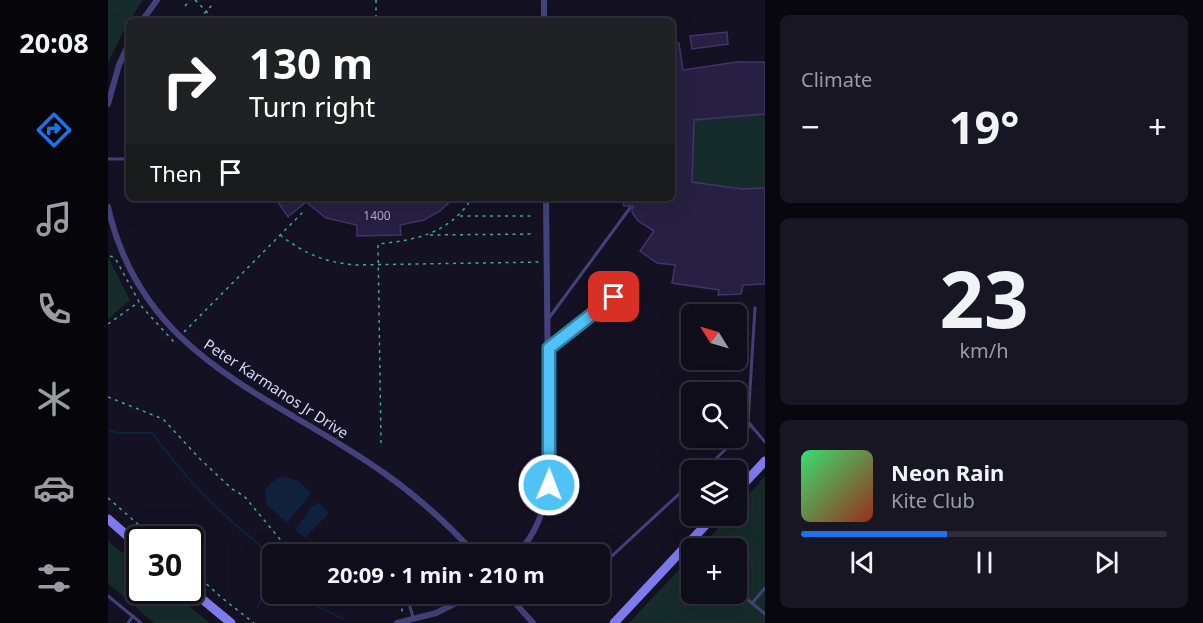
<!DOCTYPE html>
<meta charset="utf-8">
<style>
body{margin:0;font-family:"Noto Sans",sans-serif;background:#181623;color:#f1f3f6;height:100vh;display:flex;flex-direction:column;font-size:22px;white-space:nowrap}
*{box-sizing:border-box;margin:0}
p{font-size:20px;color:#9b9ca2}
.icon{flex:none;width:33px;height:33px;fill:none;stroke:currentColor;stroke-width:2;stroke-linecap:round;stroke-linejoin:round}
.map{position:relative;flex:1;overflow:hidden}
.sheet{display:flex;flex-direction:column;gap:15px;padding:15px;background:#08070e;width:438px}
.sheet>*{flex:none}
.guide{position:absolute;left:18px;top:18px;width:549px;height:183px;border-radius:9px;box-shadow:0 6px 24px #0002,0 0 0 2px #2f2d39;background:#202124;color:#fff;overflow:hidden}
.needle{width:39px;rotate:307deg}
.tools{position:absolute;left:573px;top:304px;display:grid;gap:12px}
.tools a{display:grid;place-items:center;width:66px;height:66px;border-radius:9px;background:#0f0d1a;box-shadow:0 6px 24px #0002,0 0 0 2px #2f2d39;font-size:30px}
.speed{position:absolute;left:18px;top:526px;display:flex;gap:12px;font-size:30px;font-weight:700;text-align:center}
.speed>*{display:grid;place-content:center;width:78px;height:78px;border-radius:50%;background:#0f0d1a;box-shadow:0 6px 24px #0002,0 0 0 2px #2f2d39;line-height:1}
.speed .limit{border:3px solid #111;border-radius:9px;background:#fff;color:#111}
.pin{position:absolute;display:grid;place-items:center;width:51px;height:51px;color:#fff;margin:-26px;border-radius:12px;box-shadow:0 3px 9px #0006}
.me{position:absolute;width:66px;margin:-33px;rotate:1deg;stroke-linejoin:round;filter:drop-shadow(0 0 4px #0008)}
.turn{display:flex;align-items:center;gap:21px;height:126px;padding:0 24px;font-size:27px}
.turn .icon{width:78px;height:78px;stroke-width:2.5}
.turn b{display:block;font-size:42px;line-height:51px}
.then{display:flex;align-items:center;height:57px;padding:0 24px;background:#0003;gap:12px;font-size:22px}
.big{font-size:45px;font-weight:700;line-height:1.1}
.sheet .tile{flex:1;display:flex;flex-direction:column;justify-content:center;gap:9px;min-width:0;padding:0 21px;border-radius:9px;background:#181623}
.sheet .dial{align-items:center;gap:0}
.dial b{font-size:78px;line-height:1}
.song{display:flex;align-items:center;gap:18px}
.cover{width:72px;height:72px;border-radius:9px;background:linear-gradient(135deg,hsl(140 70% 55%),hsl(10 70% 35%))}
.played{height:6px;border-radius:3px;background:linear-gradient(90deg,#1a73e8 40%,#2f2d39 40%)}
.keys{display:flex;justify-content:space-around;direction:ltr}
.heat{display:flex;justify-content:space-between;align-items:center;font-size:33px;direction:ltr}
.trip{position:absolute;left:154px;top:544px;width:348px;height:60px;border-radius:9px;background:#0f0d1a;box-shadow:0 6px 24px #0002,0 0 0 2px #2f2d39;font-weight:700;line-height:60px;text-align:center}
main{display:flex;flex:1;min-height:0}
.tab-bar{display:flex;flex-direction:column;width:108px;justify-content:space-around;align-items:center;background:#06050a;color:#9b9ca2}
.tab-bar .icon{width:42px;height:42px}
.tab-bar .selected{color:#1a73e8}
.tab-bar b{font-size:27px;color:#f1f3f6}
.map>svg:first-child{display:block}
.green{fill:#152c2b}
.water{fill:#10213d}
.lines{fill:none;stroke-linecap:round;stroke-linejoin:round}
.stream{stroke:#10213d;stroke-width:2}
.building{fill:#272042;stroke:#3f356b;stroke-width:1.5}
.path{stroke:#3ea8a1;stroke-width:1.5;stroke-dasharray:3 4.5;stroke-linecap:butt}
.service{stroke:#44427c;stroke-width:3}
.minor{stroke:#44427c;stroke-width:6}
.secondary{stroke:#7e7bee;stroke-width:9}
.route-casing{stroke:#337fa1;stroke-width:15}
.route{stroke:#4fc3f7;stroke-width:10}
.labels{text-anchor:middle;stroke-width:6;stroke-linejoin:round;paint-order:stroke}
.number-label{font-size:12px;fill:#afaacc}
.street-label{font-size:15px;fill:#dcd8fa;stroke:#141123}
</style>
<main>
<nav class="tab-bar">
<b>20:08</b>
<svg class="icon selected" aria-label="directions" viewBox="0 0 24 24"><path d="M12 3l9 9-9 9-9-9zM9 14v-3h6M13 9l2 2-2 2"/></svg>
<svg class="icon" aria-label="music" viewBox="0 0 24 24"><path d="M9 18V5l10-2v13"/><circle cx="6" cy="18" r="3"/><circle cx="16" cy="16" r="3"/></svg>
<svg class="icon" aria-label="phone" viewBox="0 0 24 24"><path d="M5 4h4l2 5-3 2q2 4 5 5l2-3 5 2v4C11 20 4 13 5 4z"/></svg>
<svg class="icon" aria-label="climate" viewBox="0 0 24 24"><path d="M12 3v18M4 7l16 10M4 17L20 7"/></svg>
<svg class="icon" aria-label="car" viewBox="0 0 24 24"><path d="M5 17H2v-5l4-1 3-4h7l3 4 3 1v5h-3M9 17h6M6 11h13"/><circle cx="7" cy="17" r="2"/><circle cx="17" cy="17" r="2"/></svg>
<svg class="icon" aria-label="filters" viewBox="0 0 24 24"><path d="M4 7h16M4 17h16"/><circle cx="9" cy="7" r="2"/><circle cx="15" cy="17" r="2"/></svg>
</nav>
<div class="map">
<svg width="657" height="623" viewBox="0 0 657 623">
<rect width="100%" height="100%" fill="#141123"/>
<g class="green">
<polygon points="0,0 35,0 18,26 0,63"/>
<polygon points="573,57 575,70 629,62 657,62 657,284 635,285 633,294 610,295 610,290 564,283 572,265 545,259 532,251 546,231 530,221 520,205 564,198 564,58"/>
<polygon points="0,257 22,300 0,319"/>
<polygon points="657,476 657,623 521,623 583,557 584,594 628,594 628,549 591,549 621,516 628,516 629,508"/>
<polygon points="0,541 31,566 32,591 62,591 102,623 46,623 0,583"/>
</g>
<g class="water">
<polygon points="174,476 191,481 203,493 179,523 159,505 157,490 164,482"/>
<polygon points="211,503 221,513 197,538 187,530 204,506"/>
</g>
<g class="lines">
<g class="stream">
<path d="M0,430L9,433H44C82,485 115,516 165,556"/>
<polyline points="204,594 209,606 235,619"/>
<polyline points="149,608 165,575"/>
</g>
</g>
<g class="building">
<polygon points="619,32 620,44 584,49 582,36"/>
<polygon points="571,43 575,70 629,62 657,62 657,114 586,120 584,182 634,189 657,188 657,284 635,285 633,294 610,295 611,290 564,283 567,265 549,263 532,251 546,231 530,221 524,212 525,206 516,206 514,198 564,198 564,44"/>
<polygon points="167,198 346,198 332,211 316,220 292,225 293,235 249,236 249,225 218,218 198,202 180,217"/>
</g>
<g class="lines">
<g class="path">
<polyline points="87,0 108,21"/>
<polyline points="268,0 268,21"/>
<polyline points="77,6 82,0"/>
<polyline points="91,19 106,3"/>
<polyline points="116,21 120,17"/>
<polyline points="352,216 426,216"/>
<path d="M172,235C197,254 216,262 247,265L432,262"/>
<polyline points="322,235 426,234"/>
<polyline points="2,256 7,258 34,307 66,342"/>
<polyline points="0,324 31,302"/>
<polyline points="76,332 196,211"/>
<polyline points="0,397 55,419 91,458 124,489 136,496 176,544 192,555"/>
<path d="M273,443L270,244C309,240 342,233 364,198"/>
<polyline points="0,498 48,540"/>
<polyline points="200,555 205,551 214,555"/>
<polyline points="82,569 114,598 146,623"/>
<polyline points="290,594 295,614"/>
</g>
<g class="service">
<polyline points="0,159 21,159"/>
<polyline points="647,308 640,422 657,442"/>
<polyline points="441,318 522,208"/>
<polyline points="441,348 506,297"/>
<polyline points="595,471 643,425"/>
<polyline points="578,550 584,555"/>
<polyline points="492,567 584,482"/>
<polyline points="628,590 657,614"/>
<polyline points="0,596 33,623"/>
<polyline points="464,601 470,594"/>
<polyline points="644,603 657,588"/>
<polyline points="305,617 299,597 312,594"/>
<polyline points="20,623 25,616"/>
</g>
<g class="minor">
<polyline points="436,0 436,21"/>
<polyline points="34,21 49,0"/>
<polyline points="0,104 11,65 21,43"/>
<path d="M0,207C34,359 163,393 276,473C310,497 340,524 368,555"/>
<path d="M408,555C428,535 435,512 441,485L438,198"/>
<polyline points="399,594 425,623"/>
<polyline points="289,623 328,613 366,594"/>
</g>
<g class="secondary">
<polyline points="628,492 657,461"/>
<polyline points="0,519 32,547"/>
<polyline points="82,589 123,623"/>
<polyline points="506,623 606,516"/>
</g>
</g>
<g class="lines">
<g class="route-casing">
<polyline id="route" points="441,485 441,348 506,297"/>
</g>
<use href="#route" class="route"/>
</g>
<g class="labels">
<g class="number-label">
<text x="269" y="220">1400</text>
</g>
<g class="street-label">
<text transform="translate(168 389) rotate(33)" y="5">Peter Karmanos Jr Drive</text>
</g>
</g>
</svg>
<div class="tools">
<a><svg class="needle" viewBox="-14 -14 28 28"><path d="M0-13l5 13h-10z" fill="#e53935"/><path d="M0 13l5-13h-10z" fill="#9b9ca2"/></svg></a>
<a><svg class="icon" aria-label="search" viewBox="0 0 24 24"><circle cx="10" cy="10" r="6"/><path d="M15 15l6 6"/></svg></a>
<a><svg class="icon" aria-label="layers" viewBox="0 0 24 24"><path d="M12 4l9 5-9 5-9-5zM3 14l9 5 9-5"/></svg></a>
<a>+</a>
</div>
<div class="speed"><div class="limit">30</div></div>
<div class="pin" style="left:506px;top:297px;background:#d93025"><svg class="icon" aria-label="arrive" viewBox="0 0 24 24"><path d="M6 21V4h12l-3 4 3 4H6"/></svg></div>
<svg class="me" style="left:441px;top:485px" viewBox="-20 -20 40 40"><circle r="17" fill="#4fc3f7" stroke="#fff" stroke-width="3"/><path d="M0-11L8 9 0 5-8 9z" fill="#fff"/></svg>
<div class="trip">20:09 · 1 min · 210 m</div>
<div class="guide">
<div class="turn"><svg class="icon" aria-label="right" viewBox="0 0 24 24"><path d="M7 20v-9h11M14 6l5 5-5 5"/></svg><div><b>130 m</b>Turn right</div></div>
<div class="then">Then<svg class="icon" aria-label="arrive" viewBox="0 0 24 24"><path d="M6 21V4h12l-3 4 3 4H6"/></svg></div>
</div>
</div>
<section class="sheet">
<div class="tile"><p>Climate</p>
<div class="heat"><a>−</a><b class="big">19°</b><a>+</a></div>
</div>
<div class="tile dial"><b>23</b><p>km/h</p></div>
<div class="tile">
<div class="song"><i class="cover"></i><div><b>Neon Rain</b><p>Kite Club</p></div></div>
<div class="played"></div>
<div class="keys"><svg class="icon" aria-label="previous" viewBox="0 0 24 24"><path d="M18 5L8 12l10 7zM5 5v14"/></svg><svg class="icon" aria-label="pause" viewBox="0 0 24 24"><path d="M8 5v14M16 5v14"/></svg><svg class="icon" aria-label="next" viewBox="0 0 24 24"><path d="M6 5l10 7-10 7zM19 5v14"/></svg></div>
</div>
</section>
</main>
